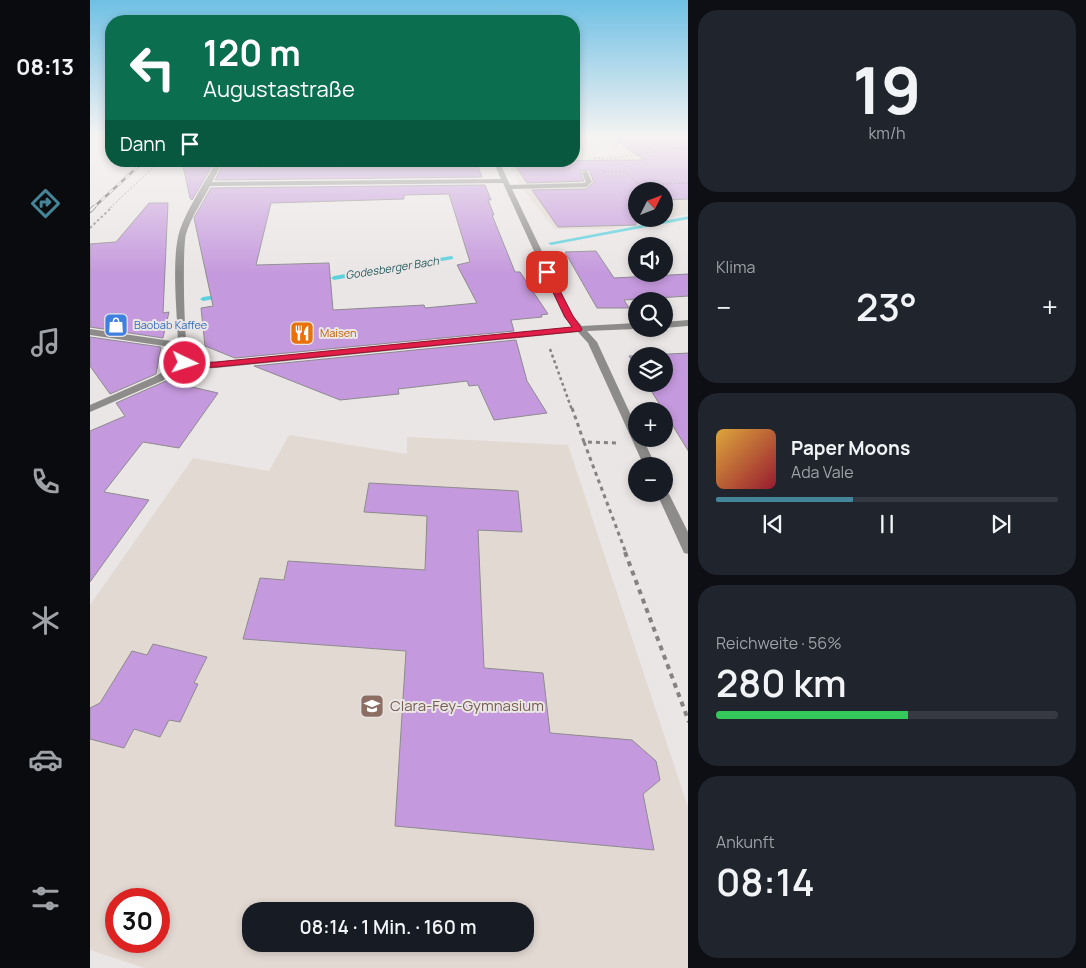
<!DOCTYPE html>
<html lang="de">
<meta charset="utf-8">
<style>
body{margin:0;font-family:Manrope,sans-serif;background:#20242c;color:#f1f3f6;height:100vh;display:flex;flex-direction:column;font-size:19px;white-space:nowrap}
*{box-sizing:border-box;margin:0}
p{font-size:16px;color:#9ea1a6}
.icon{flex:none;width:28px;height:28px;fill:none;stroke:currentColor;stroke-width:2;stroke-linecap:round;stroke-linejoin:round}
.map{position:relative;flex:1;overflow:hidden}
.drawer{display:flex;flex-direction:column;gap:10px;padding:10px;background:#0d0f14;width:398px}
.drawer>*{flex:none}
.banner{position:absolute;left:15px;top:15px;width:475px;height:152px;border-radius:20px;box-shadow:0 2px 8px #0003;background:#0b6e4f;color:#fff;overflow:hidden}
.needle{width:32px;rotate:48deg}
.controls{position:absolute;left:538px;top:182px;display:grid;gap:10px}
.controls a{display:grid;place-items:center;width:45px;height:45px;border-radius:50%;background:#171b24;box-shadow:0 2px 8px #0003;font-size:25px}
.speed{position:absolute;left:15px;top:888px;display:flex;gap:10px;font-size:25px;font-weight:700;text-align:center}
.speed>*{display:grid;place-content:center;width:65px;height:65px;border-radius:50%;background:#171b24;box-shadow:0 2px 8px #0003;line-height:1}
.speed .limit{border:8px solid #d22;background:#fff;color:#111}
.pin{position:absolute;display:grid;place-items:center;width:42px;height:42px;color:#fff;margin:-21px;border-radius:10px;box-shadow:0 2px 8px #0006}
.me{position:absolute;width:55px;margin:-28px;rotate:94deg;stroke-linejoin:round;filter:drop-shadow(0 0 4px #0008)}
.turn{display:flex;align-items:center;gap:18px;height:105px;padding:0 15px;font-size:22px}
.turn .icon{width:65px;height:65px;stroke-width:2.5}
.turn b{display:block;font-size:35px;line-height:42px}
.then{display:flex;align-items:center;height:48px;padding:0 15px;background:#0003;gap:10px;font-size:19px}
.big{font-size:38px;font-weight:600;line-height:1.1}
.drawer .widget{flex:1;display:flex;flex-direction:column;justify-content:center;gap:8px;min-width:0;padding:0 18px;border-radius:20px;background:#20242c}
.drawer .dial{align-items:center;gap:0}
.dial b{font-size:65px;line-height:1}
.song{display:flex;align-items:center;gap:15px}
.cover{width:60px;height:60px;border-radius:8px;background:linear-gradient(135deg,hsl(40 70% 55%),hsl(350 70% 35%))}
.played{height:5px;border-radius:2px;background:linear-gradient(90deg,#458599 40%,#363941 40%)}
.keys{display:flex;justify-content:space-around;direction:ltr}
.heat{display:flex;justify-content:space-between;align-items:center;font-size:28px;direction:ltr}
.charge{height:8px;border-radius:4px;background:linear-gradient(90deg,#34c759 56%,#363941 0)}
.trip{position:absolute;left:152px;top:902px;width:292px;height:50px;border-radius:20px;background:#171b24;box-shadow:0 2px 8px #0003;font-weight:600;line-height:50px;text-align:center}
main{display:flex;flex:1;min-height:0}
.dock{display:flex;flex-direction:column;width:90px;justify-content:space-around;align-items:center;background:#090b0e;color:#9ea1a6}
.dock .icon{width:35px;height:35px}
.dock .on{color:#458599}
.dock b{font-size:22px;color:#f1f3f6}
.map>svg:first-child{display:block}
.built{fill:#e3d9d3;fill-rule:evenodd}
.lines{fill:none;stroke-linecap:round;stroke-linejoin:round}
.stream{fill:#5bd1dd;fill-rule:evenodd}
.building{fill:#c599dd;stroke:#8d8b8e;fill-rule:evenodd}
.path-far4{stroke:#858382;stroke-width:1;stroke-dasharray:2 2;stroke-linecap:butt}
.path-far3{stroke:#858382;stroke-width:2;stroke-dasharray:2.5 2.5;stroke-linecap:butt}
.path-far2{stroke:#858382;stroke-width:2.5;stroke-dasharray:3 3;stroke-linecap:butt}
.path-far1{stroke:#858382;stroke-width:3;stroke-dasharray:4 4;stroke-linecap:butt}
.path{stroke:#858382;stroke-width:4;stroke-dasharray:5 5;stroke-linecap:butt}
.minor{fill:#8d8c8b;fill-rule:evenodd}
.rail-far1-casing{stroke:#4f4d4c;stroke-width:2.5}
.rail-casing{stroke:#4f4d4c;stroke-width:4}
.rail-far1{stroke:#eae6e5;stroke-width:2;stroke-dasharray:5.5;stroke-linecap:butt}
.rail{stroke:#eae6e5;stroke-width:2.5;stroke-dasharray:7;stroke-linecap:butt}
.route{fill:#e11d48;stroke:#92132f}
.labels{text-anchor:middle;stroke-width:4;stroke-linejoin:round;paint-order:stroke}
.far-water-label{font-size:11px;font-style:italic;fill:#295c61;stroke:#eae6e5}
.far-shop-label{font-size:11px;fill:#366cbe;stroke:#eae6e5;text-anchor:start}
.far-food-label{font-size:11px;fill:#c56008;stroke:#eae6e5;text-anchor:start}
.near-education-label{font-size:15px;fill:#785e54;stroke:#eae6e5;text-anchor:start}
</style>
<main>
<nav class="dock">
<b>08:13</b>
<svg class="icon on" aria-label="directions" viewBox="0 0 24 24"><path d="M12 3l9 9-9 9-9-9zM9 14v-3h6M13 9l2 2-2 2"/></svg>
<svg class="icon" aria-label="music" viewBox="0 0 24 24"><path d="M9 18V5l10-2v13"/><circle cx="6" cy="18" r="3"/><circle cx="16" cy="16" r="3"/></svg>
<svg class="icon" aria-label="phone" viewBox="0 0 24 24"><path d="M5 4h4l2 5-3 2q2 4 5 5l2-3 5 2v4C11 20 4 13 5 4z"/></svg>
<svg class="icon" aria-label="climate" viewBox="0 0 24 24"><path d="M12 3v18M4 7l16 10M4 17L20 7"/></svg>
<svg class="icon" aria-label="car" viewBox="0 0 24 24"><path d="M5 17H2v-5l4-1 3-4h7l3 4 3 1v5h-3M9 17h6M6 11h13"/><circle cx="7" cy="17" r="2"/><circle cx="17" cy="17" r="2"/></svg>
<svg class="icon" aria-label="filters" viewBox="0 0 24 24"><path d="M4 7h16M4 17h16"/><circle cx="9" cy="7" r="2"/><circle cx="15" cy="17" r="2"/></svg>
</nav>
<div class="map">
<svg width="599" height="968" viewBox="0 0 599 968">
<rect width="100%" height="100%" fill="#eae6e5"/>
<g class="built">
<path d="M511,138H598V214L522,229H465L431,187L418,161H484V156L528,155ZM546,191H574V219H546Z"/>
<path d="M199,435L317,454V437L478,445L598,807V968H54L0,950V605L103,458L179,471ZM26,899H69V941H26ZM161,911H436V944H161Z"/>
</g>
<g class="lines">
<g class="stream">
<polygon points="599,216 599,219 461,245 458,243"/>
<polygon points="361,256 363,257 363,259 244,280 241,278 244,276"/>
<polygon points="133,294 135,295 135,297 113,301 110,299 113,297"/>
</g>
</g>
<g class="building">
<polygon points="523,138 599,138 599,199 574,200 574,191 546,191 546,219 573,219 546,219 546,225 468,227 442,190 496,189 504,182 499,170 490,171 494,181 437,183 422,161 554,160"/>
<polygon points="92,161 125,161 102,200 100,198"/>
<polygon points="135,161 168,161 170,162 168,167 334,166 333,163 386,162 392,177 125,180"/>
<path d="M395,185L401,200H398L404,215H402L425,272H430L458,314L451,315L452,317L421,320L424,331L145,358L115,346L111,308L123,306L104,218L121,188ZM359,194L380,262L367,265L387,303L335,308L334,305L243,310L239,263L166,265L181,203L314,199V195Z"/>
<polygon points="59,203 78,203 73,313 79,312 73,338 0,327 0,244 26,242"/>
<polygon points="506,251 524,278 599,274 599,296 534,300 539,308 507,308 475,252"/>
<polygon points="0,337 71,347 66,374 20,394 0,366"/>
<polygon points="426,340 437,381 457,413 404,420 388,385 379,386 377,381 308,389 309,394 250,400 164,366"/>
<polygon points="599,353 599,452 557,384 574,384 574,356 546,356 546,367 539,356"/>
<polygon points="76,381 128,393 89,448 53,442 14,492 59,500 0,582 0,431 35,416 26,403"/>
<polygon points="279,483 428,491 432,532 388,530 394,668 453,673 460,733 542,740 566,761 570,780 553,794 564,850 305,826 316,651 153,639 170,578 194,580 198,561 335,570 337,516 274,512"/>
<polygon points="63,644 117,657 104,683 108,684 90,722 79,720 70,737 44,729 34,748 0,739 0,708 10,703 42,651 57,655"/>
</g>
<g class="lines">
<g class="path-far4">
<polyline points="589,148 599,148"/>
<polyline points="504,158 526,158 588,148 599,142"/>
<polyline points="474,161 479,169"/>
<polyline points="513,172 536,172 550,185 599,183"/>
<polyline points="20,208 70,161"/>
</g>
<polyline class="path-far3" points="0,228 22,207"/>
<polyline class="path-far2" points="460,349 482,410"/>
<g class="path-far1">
<polyline points="482,408 494,442 527,443"/>
<polyline points="494,442 536,553"/>
</g>
<polyline class="path" points="535,552 599,722"/>
<g class="minor">
<path d="M127,161H133L122,182L411,179L403,161H409L420,185L494,183L496,182L492,172L497,171L502,182L496,187L422,189L483,316L492,326L546,323V329L497,331L507,342L546,426V439H553L566,466H554L498,343L488,332L126,368L103,369L96,367L72,381L0,412V405L64,377L90,362L88,348L0,335V329L88,342C87,312 82,266 88,237C93,215 115,182 127,161ZM413,183L474,317L483,327L126,362L104,363L99,361C94,347 92,250 96,234C101,217 112,202 120,186Z"/>
<polygon points="599,320 599,326 574,328 574,322"/>
<polygon points="574,490 579,494 599,534 599,554 594,553 567,494 574,494"/>
</g>
<g class="rail-far1-casing">
<polyline id="rail-far1" points="3,208 54,161"/>
</g>
<g class="rail-casing">
<polyline id="rail" points="0,211 4,207"/>
</g>
<use href="#rail-far1" class="rail-far1"/>
<use href="#rail" class="rail"/>
</g>
<linearGradient id="sky" x2="0" y2="1"><stop stop-color="#6fc0e4"/><stop offset="0.5" stop-color="#f6f4f3"/><stop offset="1" stop-color="#f6f4f3" stop-opacity="0"/></linearGradient>
<rect width="599" height="274" fill="url(#sky)"/>
<polygon class="route" points="454,270 460,272 483,316 492,329 491,331 126,367 103,368 91,363 95,360 104,363 126,362 482,327 475,317 453,272"/>
<defs>
<g id="shop-square" transform="scale(1.25)"><rect x="-9" y="-9" width="18" height="18" rx="4" fill="#3f7fe0" stroke="#eae6e5"/><path d="M-5-2.5h2.3a2.7 3.5 0 0 1 5.4 0H5L5.5 6h-11ZM-1.5-2.5h3a1.5 2.3 0 0 0-3 0Z" fill="#fff"/></g>
<g id="restaurant-square" transform="scale(1.25)"><rect x="-9" y="-9" width="18" height="18" rx="4" fill="#e8710a" stroke="#eae6e5"/><path d="M-5-6h1v4h1v-4h1v4h1v-4h1v5L-1.5 .5V6h-2V.5L-5-1ZM5-6V6H3V1.5H1.5Q1.5-4 5-6Z" fill="#fff"/></g>
<g id="school-square" transform="scale(1.25)"><rect x="-9" y="-9" width="18" height="18" rx="4" fill="#8d6e63" stroke="#eae6e5"/><path d="M0-5L7-2L0 1L-7-2ZM-4 1L0 2.5L4 1V4Q0 6-4 4Z" fill="#fff"/></g>
</defs>
<g fill-rule="evenodd">
<use href="#shop-square" x="26" y="325"/>
<use href="#restaurant-square" x="212" y="333"/>
<use href="#school-square" x="282" y="706"/>
</g>
<g class="labels">
<g class="far-water-label">
<text transform="translate(302 268) rotate(-9)" y="4">Godesberger Bach</text>
</g>
<g class="far-shop-label">
<text x="44" y="329">Baobab Kaffee</text>
</g>
<g class="far-food-label">
<text x="230" y="337">Maisen</text>
</g>
<g class="near-education-label">
<text x="300" y="711">Clara-Fey-Gymnasium</text>
</g>
</g>
</svg>
<div class="controls">
<a><svg class="needle" viewBox="-14 -14 28 28"><path d="M0-13l5 13h-10z" fill="#e53935"/><path d="M0 13l5-13h-10z" fill="#9ea1a6"/></svg></a>
<a><svg class="icon" aria-label="sound" viewBox="0 0 24 24"><path d="M4 9h4l5-4v14l-5-4H4zM17 9q2 3 0 6"/></svg></a>
<a><svg class="icon" aria-label="search" viewBox="0 0 24 24"><circle cx="10" cy="10" r="6"/><path d="M15 15l6 6"/></svg></a>
<a><svg class="icon" aria-label="layers" viewBox="0 0 24 24"><path d="M12 4l9 5-9 5-9-5zM3 14l9 5 9-5"/></svg></a>
<a>+</a>
<a>−</a>
</div>
<div class="speed"><div class="limit">30</div></div>
<div class="pin" style="left:457px;top:272px;background:#d93025"><svg class="icon" aria-label="arrive" viewBox="0 0 24 24"><path d="M6 21V4h12l-3 4 3 4H6"/></svg></div>
<svg class="me" style="left:95px;top:363px" viewBox="-20 -20 40 40"><circle r="17" fill="#e11d48" stroke="#fff" stroke-width="3"/><path d="M0-11L8 9 0 5-8 9z" fill="#fff"/></svg>
<div class="trip">08:14 · 1 Min. · 160 m</div>
<div class="banner">
<div class="turn"><svg class="icon" aria-label="left" viewBox="0 0 24 24"><path d="M17 20v-9H6M10 6l-5 5 5 5"/></svg><div><b>120 m</b>Augustastraße</div></div>
<div class="then">Dann<svg class="icon" aria-label="arrive" viewBox="0 0 24 24"><path d="M6 21V4h12l-3 4 3 4H6"/></svg></div>
</div>
</div>
<section class="drawer">
<div class="widget dial"><b>19</b><p>km/h</p></div>
<div class="widget"><p>Klima</p>
<div class="heat"><a>−</a><b class="big">23°</b><a>+</a></div>
</div>
<div class="widget">
<div class="song"><i class="cover"></i><div><b>Paper Moons</b><p>Ada Vale</p></div></div>
<div class="played"></div>
<div class="keys"><svg class="icon" aria-label="previous" viewBox="0 0 24 24"><path d="M18 5L8 12l10 7zM5 5v14"/></svg><svg class="icon" aria-label="pause" viewBox="0 0 24 24"><path d="M8 5v14M16 5v14"/></svg><svg class="icon" aria-label="next" viewBox="0 0 24 24"><path d="M6 5l10 7-10 7zM19 5v14"/></svg></div>
</div>
<div class="widget"><p>Reichweite · 56%</p><b class="big">280 km</b><div class="charge"></div></div>
<div class="widget"><p>Ankunft</p><b class="big">08:14</b></div>
</section>
</main>
